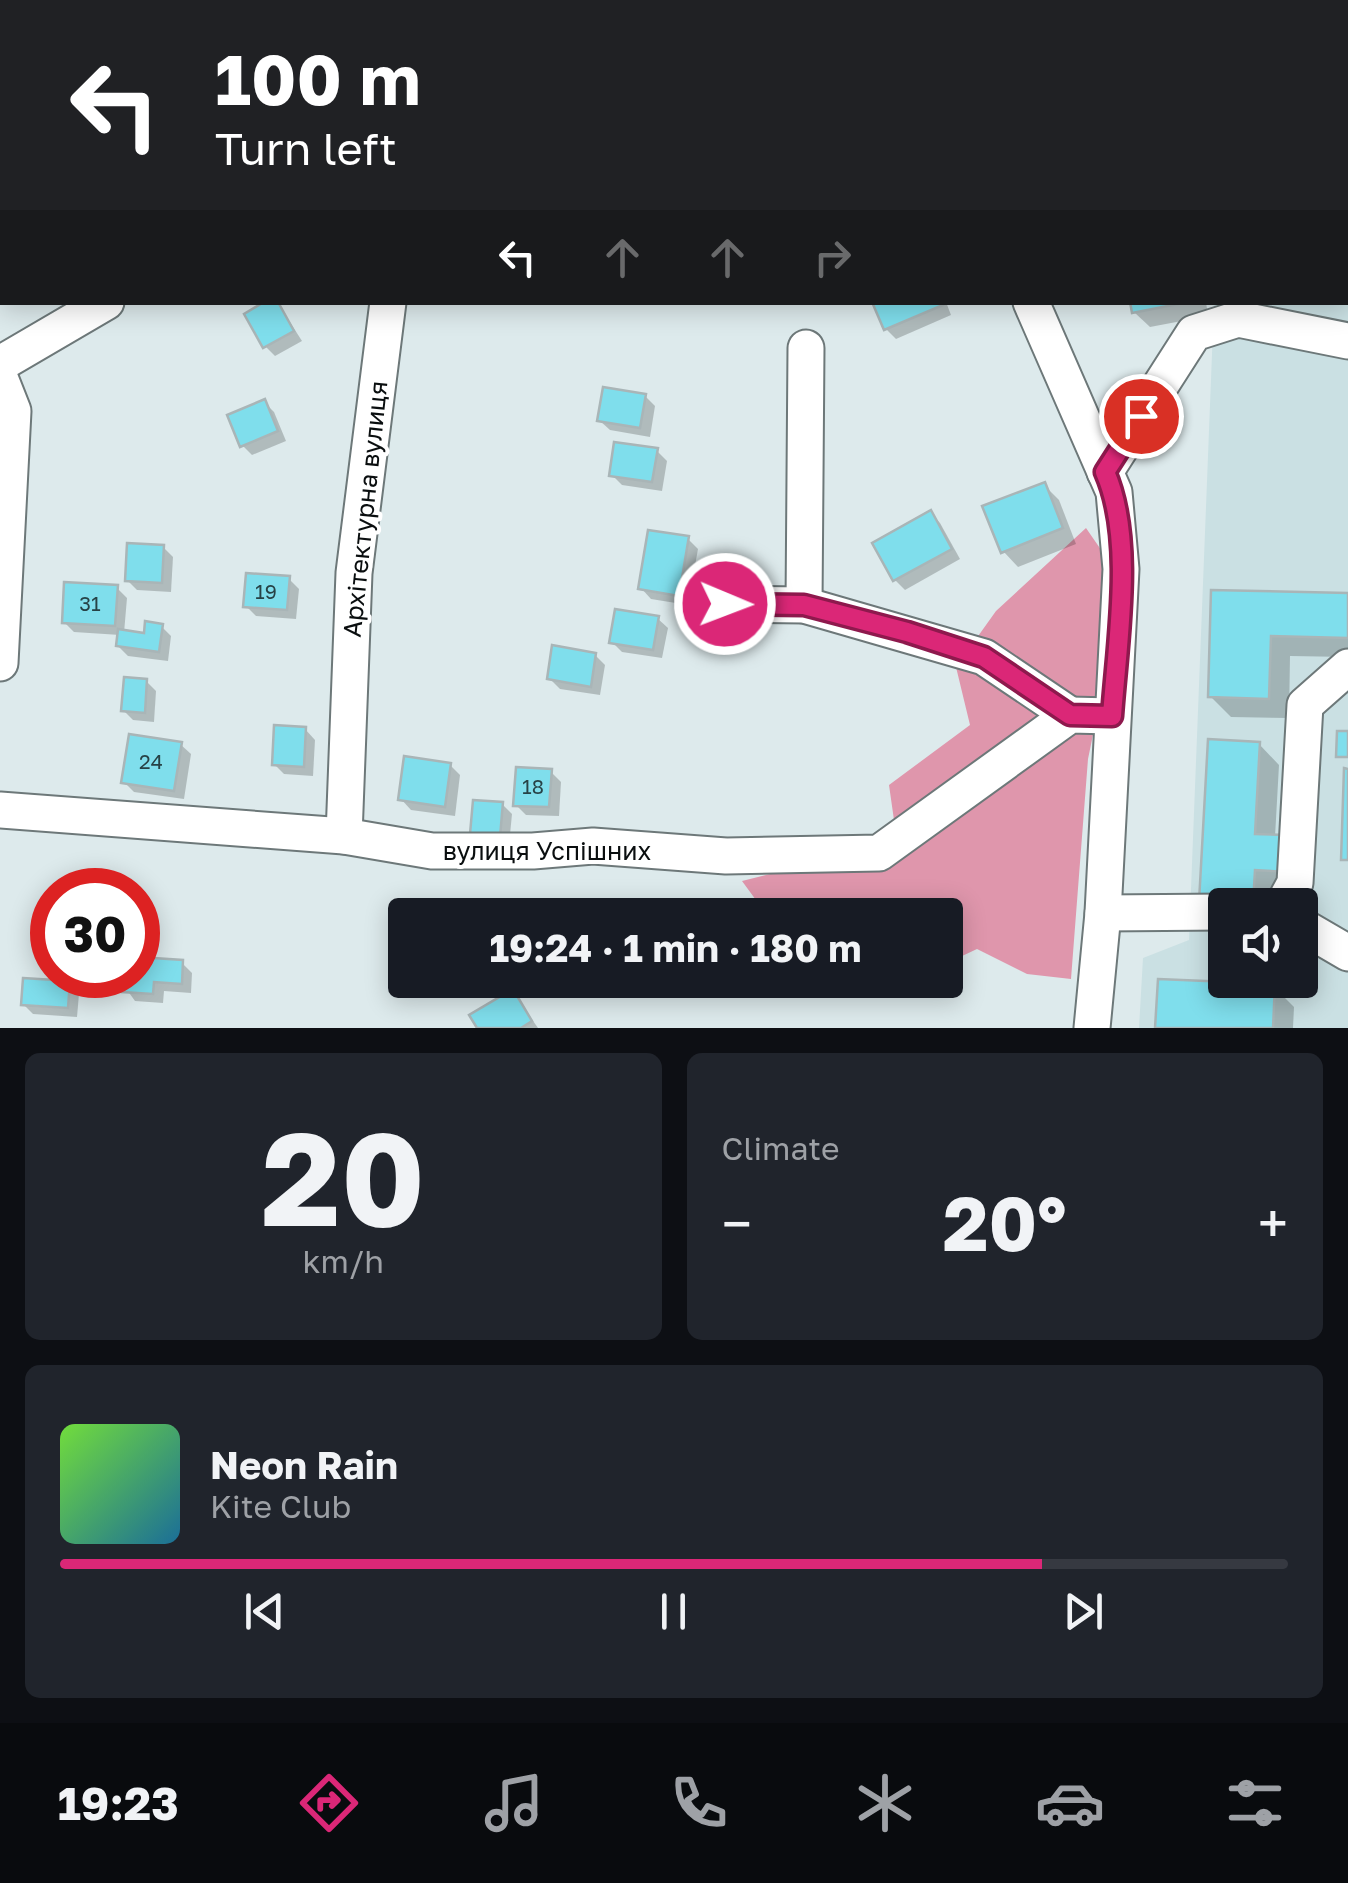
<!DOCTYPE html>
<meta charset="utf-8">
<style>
body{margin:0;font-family:"Golos Text",sans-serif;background:#20242c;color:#f1f3f6;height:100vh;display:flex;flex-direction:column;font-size:38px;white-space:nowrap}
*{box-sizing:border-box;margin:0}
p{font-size:32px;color:#9ea1a6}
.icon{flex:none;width:55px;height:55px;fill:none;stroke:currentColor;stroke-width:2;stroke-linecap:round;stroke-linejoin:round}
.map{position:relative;height:1028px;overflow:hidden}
.drawer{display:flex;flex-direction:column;gap:25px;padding:25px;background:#0d0f14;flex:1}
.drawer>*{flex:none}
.guide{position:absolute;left:0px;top:0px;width:1350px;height:305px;box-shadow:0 5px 25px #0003;background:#202124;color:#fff;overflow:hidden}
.buttons{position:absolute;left:1208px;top:888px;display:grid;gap:20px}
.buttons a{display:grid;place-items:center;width:110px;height:110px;border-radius:10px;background:#171b24;box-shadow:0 5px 25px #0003;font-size:50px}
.speed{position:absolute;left:30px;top:868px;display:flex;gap:20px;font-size:50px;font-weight:700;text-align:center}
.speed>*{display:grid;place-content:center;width:130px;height:130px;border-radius:50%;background:#171b24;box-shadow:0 5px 25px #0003;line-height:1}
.speed .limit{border:15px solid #d22;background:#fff;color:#111}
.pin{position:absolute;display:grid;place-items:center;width:85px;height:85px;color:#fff;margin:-42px;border:5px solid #fff;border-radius:50%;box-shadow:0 2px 10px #0007}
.me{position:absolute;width:110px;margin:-55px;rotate:91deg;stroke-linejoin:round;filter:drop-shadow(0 0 8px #0008)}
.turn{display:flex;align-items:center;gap:35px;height:210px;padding:0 50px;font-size:45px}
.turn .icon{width:130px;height:130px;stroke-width:2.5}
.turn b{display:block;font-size:70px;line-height:85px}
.lanes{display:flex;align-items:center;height:95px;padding:0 50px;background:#0003;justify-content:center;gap:50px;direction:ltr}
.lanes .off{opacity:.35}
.big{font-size:75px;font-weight:700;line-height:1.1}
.drawer .card{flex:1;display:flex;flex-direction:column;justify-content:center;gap:15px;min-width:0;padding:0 35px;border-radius:15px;background:#20242c}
.drawer .dial{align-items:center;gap:0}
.dial b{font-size:130px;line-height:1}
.song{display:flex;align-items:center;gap:30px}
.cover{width:120px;height:120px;border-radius:15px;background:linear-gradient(135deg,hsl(100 70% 55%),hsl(200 70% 35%))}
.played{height:10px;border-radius:5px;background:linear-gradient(90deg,#db2777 80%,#363941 80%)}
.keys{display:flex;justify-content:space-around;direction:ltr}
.heat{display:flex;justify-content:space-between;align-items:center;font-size:55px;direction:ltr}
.drawer .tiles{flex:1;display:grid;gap:25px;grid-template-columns:1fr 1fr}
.card:last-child{grid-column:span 2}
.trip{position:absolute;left:388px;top:898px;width:575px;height:100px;border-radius:10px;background:#171b24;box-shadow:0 5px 25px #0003;font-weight:700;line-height:100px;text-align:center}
.dock{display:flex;height:160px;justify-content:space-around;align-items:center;background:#090b0e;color:#9ea1a6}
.dock .icon{width:70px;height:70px}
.dock .selected{color:#db2777}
.dock b{font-size:45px;color:#f1f3f6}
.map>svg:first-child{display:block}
.built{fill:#cae0e3;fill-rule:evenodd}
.green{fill:#e3afbd}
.forest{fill:#df96ac}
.shadow{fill:#0003}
.building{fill:#7fdeec;stroke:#a9b5b7;stroke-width:2.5}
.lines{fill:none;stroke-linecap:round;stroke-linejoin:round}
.minor-casing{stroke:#6d7879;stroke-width:39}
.minor{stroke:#fff;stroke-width:35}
.route-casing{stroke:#8e194d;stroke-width:25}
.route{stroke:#db2777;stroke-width:18}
.labels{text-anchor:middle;stroke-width:8;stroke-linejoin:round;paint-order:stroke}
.number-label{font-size:20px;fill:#274246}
.street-label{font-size:25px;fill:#0a0e0f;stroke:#fff}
</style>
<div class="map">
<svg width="1348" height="1028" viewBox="0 0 1348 1028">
<rect width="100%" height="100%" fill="#ddeaec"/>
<path class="built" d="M1348,240V1028H1139L1143,958L1189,940L1214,303L1348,302ZM1225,905H1300V980H1225Z"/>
<g class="green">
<polygon points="1189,0 1348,0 1348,240 1348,2 1164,2"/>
<polygon points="0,139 3,303 0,305"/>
</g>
<polygon class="forest" points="1086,528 1106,557 1104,681 1088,759 1071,979 1027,974 977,949 945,964 945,915 767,915 742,881 782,871 899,855 889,785 970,725 956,667 996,611"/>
<g class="shadow">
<polygon points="249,0 276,0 277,2 250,2"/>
<polygon points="941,0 995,0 996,2 944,2"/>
<polygon points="277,302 302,341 275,356 265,346"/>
<polygon points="875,302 946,302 951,315 896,339 886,329"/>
<polygon points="1133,302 1206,302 1208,316 1150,327 1134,312"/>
<polygon points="645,396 655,406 650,437 610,430 599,420"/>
<polygon points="264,402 274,412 286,441 252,455 242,445"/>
<polygon points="657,451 667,461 662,491 622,485 612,475"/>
<polygon points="1044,485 1059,500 1076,544 1018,567 1003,551"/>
<polygon points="930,513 940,523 960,559 905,590 895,580 875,544"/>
<polygon points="688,539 698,549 688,605 651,599 641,588"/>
<polygon points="163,547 173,557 171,592 137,590 127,580"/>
<polygon points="289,579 299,589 296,619 256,616 246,606"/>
<polygon points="116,587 127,598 124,633 146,636 161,626 171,636 168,661 128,656 118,646 120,635 74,632 64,622"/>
<polygon points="1213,592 1348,595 1348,657 1290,656 1289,718 1231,717 1210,696"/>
<polygon points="657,618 668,628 662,658 622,652 612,642"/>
<polygon points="595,655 605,665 600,695 560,689 550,679"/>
<polygon points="146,681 156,691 154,722 133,720 123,710"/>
<polygon points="305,729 315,740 313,776 284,774 274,764"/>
<polygon points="180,744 191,754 184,799 134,792 124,782"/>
<polygon points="1259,744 1279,765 1275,837 1308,858 1274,905 1225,905"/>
<polygon points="450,765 460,775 455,816 411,810 401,799"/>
<polygon points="551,772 561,782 559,816 526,815 516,805"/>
<polygon points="502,804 512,814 509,845 483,843"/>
<polygon points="138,960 182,963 192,973 191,993 164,991 163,1003 135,1001 125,987 119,987 109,977 138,975"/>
<polygon points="1160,982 1274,987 1294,1007 1293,1028 1158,1028"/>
<polygon points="69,983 79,994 77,1017 33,1014 23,1004"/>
<polygon points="513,992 538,1028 480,1028 473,1016"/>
</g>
<g class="building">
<polygon points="264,302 278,302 294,331 263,348 244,314"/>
<polygon points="872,302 942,302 943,305 884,330"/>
<polygon points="1130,302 1188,302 1132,313"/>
<polygon points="603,387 646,394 640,428 597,421"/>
<polygon points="265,399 278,431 240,447 227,415"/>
<polygon points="614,442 658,448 652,482 609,476"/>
<polygon points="1045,482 1063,528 1001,553 982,506"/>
<polygon points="931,510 952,549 893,581 872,543"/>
<polygon points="648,530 689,536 679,596 638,589"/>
<polygon points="127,543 164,545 162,583 125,581"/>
<polygon points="246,573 290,576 287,610 243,607"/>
<polygon points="64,582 118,585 115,626 62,623"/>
<polygon points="1211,590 1348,593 1348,638 1271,636 1269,699 1208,697"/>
<polygon points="615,609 659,616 653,650 609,643"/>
<polygon points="145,621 163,624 159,652 116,646 118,629 144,633"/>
<polygon points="552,645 596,653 591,687 547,679"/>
<polygon points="124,677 147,679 145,713 121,711"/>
<polygon points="274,725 306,727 304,767 272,765"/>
<polygon points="1337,731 1348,731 1348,757 1336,757"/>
<polygon points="129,734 182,742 174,791 121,783"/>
<polygon points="1208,739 1260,742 1255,834 1288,835 1286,872 1255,870 1253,905 1199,902"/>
<polygon points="404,756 451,763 445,807 398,800"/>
<polygon points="516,767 552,769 549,807 513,806"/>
<polygon points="1344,768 1348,769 1348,860 1341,860"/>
<polygon points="473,800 503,802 500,837 470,834"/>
<polygon points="138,957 183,960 182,984 154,982 153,994 122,992 123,979 106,978 107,975 138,975"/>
<polygon points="23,978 70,981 68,1008 21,1005"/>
<polygon points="1158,979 1275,984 1273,1028 1155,1028"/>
<polygon points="513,989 532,1021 521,1028 477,1028 469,1015"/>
</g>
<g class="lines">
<g class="minor-casing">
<g id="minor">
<polyline points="897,0 898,2"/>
<polyline points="641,2 645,0"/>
<polyline points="1031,302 1114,492 1121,569 1103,913 1092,1028"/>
<polyline points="0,364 106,302"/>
<polyline points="0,378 13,411 0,663"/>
<polyline points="1105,472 1194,333 1238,319 1348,341"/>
<polyline points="725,604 804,605 984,657 1070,715"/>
<polyline points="804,605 806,348"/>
<polyline points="0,810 344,836 432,851 533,851 593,846 726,856 879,853 1070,715 1112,716"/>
<polyline points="344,836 354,573 388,302"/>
<polyline points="1283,905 1295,883 1305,705 1348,667"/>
<polyline points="1103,913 1225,912"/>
<polyline points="1300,925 1348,953"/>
</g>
</g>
<use href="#minor" class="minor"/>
</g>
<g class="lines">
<g class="route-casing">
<path id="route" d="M725,604L804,605L907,632L984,657L1070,715L1112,716C1117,643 1135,540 1105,472L1141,416"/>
</g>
<use href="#route" class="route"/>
</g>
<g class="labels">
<g class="number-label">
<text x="266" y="599">19</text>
<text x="90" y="611">31</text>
<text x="151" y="769">24</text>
<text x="533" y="794">18</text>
</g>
<g class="street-label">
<text transform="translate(365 509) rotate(-84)" y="9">Архітектурна вулиця</text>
<text x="547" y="860">вулиця Успішних</text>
</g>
</g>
</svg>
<div class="buttons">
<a><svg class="icon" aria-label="sound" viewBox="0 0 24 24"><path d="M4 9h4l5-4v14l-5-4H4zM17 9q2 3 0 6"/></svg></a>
</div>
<div class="speed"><div class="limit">30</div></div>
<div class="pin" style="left:1141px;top:416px;background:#d93025"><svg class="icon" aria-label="arrive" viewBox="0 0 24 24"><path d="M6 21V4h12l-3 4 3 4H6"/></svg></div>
<svg class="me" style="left:725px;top:604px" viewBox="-20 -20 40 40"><circle r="17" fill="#db2777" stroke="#fff" stroke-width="3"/><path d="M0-11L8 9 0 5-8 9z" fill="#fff"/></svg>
<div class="trip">19:24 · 1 min · 180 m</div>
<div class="guide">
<div class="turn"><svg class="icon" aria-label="left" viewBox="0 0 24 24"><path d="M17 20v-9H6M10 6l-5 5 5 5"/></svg><div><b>100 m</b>Turn left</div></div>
<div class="lanes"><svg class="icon" aria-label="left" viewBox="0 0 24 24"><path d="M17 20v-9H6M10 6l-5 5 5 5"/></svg><svg class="icon off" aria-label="ahead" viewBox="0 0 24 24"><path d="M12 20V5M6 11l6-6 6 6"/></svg><svg class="icon off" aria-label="ahead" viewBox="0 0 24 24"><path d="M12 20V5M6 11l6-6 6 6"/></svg><svg class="icon off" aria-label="right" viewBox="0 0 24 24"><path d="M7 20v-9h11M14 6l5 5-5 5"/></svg></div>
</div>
</div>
<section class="drawer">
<div class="tiles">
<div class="card dial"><b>20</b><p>km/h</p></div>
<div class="card"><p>Climate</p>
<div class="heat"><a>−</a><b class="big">20°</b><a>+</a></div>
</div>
<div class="card">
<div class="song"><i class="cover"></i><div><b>Neon Rain</b><p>Kite Club</p></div></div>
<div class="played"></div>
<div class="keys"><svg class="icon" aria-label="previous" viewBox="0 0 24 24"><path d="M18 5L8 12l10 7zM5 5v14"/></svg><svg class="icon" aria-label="pause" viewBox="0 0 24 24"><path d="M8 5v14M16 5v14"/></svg><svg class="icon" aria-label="next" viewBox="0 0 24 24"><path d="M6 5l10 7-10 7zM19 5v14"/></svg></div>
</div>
</div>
</section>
<nav class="dock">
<b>19:23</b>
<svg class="icon selected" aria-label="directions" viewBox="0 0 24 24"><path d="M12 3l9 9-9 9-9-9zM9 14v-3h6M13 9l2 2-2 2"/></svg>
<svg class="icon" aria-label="music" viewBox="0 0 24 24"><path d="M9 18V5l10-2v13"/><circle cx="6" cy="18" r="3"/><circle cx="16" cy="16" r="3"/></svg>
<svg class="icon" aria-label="phone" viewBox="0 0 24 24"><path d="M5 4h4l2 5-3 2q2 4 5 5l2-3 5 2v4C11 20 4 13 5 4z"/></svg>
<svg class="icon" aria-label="climate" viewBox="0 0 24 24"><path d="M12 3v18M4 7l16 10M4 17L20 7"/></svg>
<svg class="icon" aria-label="car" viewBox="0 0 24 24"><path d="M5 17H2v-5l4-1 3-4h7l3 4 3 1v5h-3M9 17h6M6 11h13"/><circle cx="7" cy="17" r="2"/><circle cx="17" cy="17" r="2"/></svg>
<svg class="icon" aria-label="filters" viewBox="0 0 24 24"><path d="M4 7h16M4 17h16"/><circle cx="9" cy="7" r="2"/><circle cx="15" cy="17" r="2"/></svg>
</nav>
